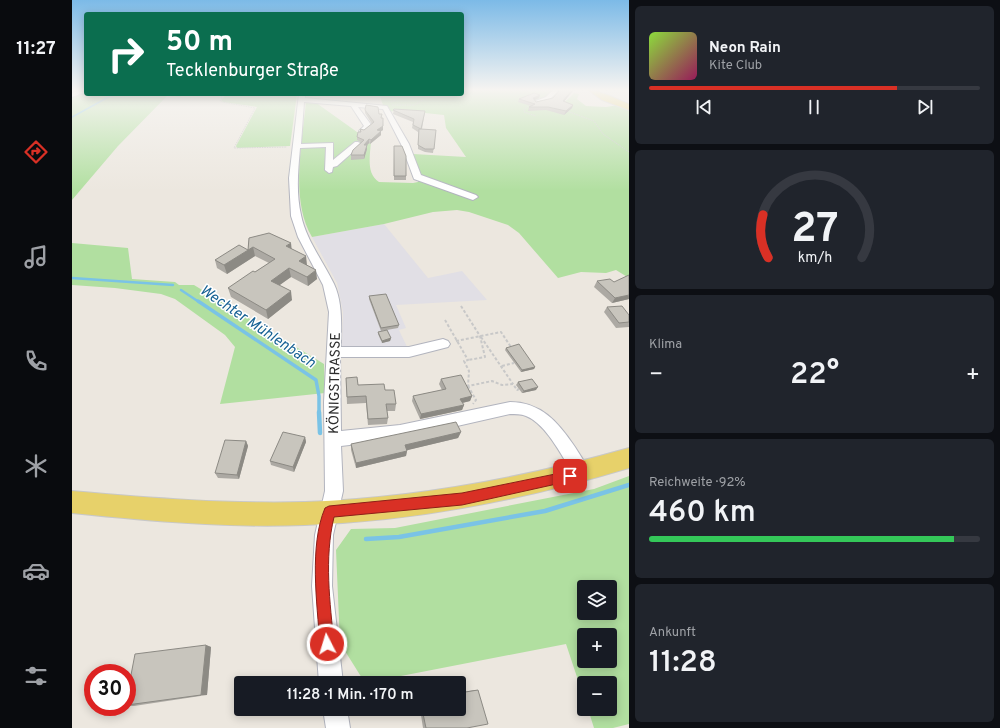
<!DOCTYPE html>
<html lang="de">
<meta charset="utf-8">
<style>
body{margin:0;font-family:Overpass,sans-serif;background:#20242c;color:#f1f3f6;height:100vh;display:flex;flex-direction:column;font-size:15px;white-space:nowrap}
*{box-sizing:border-box;margin:0}
p{font-size:13px;color:#9ea1a6}
.icon{flex:none;width:22px;height:22px;fill:none;stroke:currentColor;stroke-width:2;stroke-linecap:round;stroke-linejoin:round}
.map{position:relative;flex:1;overflow:hidden}
.side{display:flex;flex-direction:column;gap:6px;padding:6px;background:#0d0f14;width:371px}
.side>*{flex:none}
.guide{position:absolute;left:12px;top:12px;width:380px;height:84px;border-radius:4px;box-shadow:0 2px 10px #0003;background:#0b6e4f;color:#fff;overflow:hidden}
.buttons{position:absolute;left:505px;top:580px;display:grid;gap:8px}
.buttons a{display:grid;place-items:center;width:40px;height:40px;border-radius:4px;background:#171b24;box-shadow:0 2px 10px #0003;font-size:20px}
.speed{position:absolute;left:12px;top:664px;display:flex;gap:8px;font-size:20px;font-weight:700;text-align:center}
.speed>*{display:grid;place-content:center;width:52px;height:52px;border-radius:50%;background:#171b24;box-shadow:0 2px 10px #0003;line-height:1}
.speed .limit{border:6px solid #d22;background:#fff;color:#111}
.pin{position:absolute;display:grid;place-items:center;width:34px;height:34px;color:#fff;margin:-17px;border-radius:8px;box-shadow:0 2px 6px #0006}
.me{position:absolute;width:44px;margin:-22px;rotate:355deg;stroke-linejoin:round;filter:drop-shadow(0 0 3px #0008)}
.turn{display:flex;align-items:center;gap:14px;height:84px;padding:0 16px;font-size:18px}
.turn .icon{width:52px;height:52px;stroke-width:2.5}
.turn b{display:block;font-size:28px;line-height:34px}
.big{font-size:30px;font-weight:600;line-height:1.1}
.side .card{flex:1;display:flex;flex-direction:column;justify-content:center;gap:6px;min-width:0;padding:0 14px;border-radius:6px;background:#20242c}
.side .dial{align-items:center;gap:0}
.dial svg{height:104px;overflow:visible;fill:none;stroke:#363941;stroke-width:7;stroke-linecap:round;text-anchor:middle}
.dial text{fill:#f1f3f6;stroke:none}
.song{display:flex;align-items:center;gap:12px}
.cover{width:48px;height:48px;border-radius:6px;background:linear-gradient(135deg,hsl(90 70% 55%),hsl(330 70% 35%))}
.played{height:4px;border-radius:2px;background:linear-gradient(90deg,#d93025 75%,#363941 75%)}
.keys{display:flex;justify-content:space-around;direction:ltr}
.heat{display:flex;justify-content:space-between;align-items:center;font-size:22px;direction:ltr}
.charge{height:6px;border-radius:3px;background:linear-gradient(90deg,#34c759 92%,#363941 0)}
.trip{position:absolute;left:162px;top:676px;width:232px;height:40px;border-radius:4px;background:#171b24;box-shadow:0 2px 10px #0003;font-weight:600;line-height:40px;text-align:center}
main{display:flex;flex:1;min-height:0}
.menu{display:flex;flex-direction:column;width:72px;justify-content:space-around;align-items:center;background:#090b0e;color:#9ea1a6}
.menu .icon{width:28px;height:28px}
.menu .selected{color:#d93025}
.menu b{font-size:18px;color:#f1f3f6}
.map>svg:first-child{display:block}
.industrial{fill:#e1dfe5}
.green{fill:#b1dfa0;fill-rule:evenodd}
.lines{fill:none;stroke-linecap:round;stroke-linejoin:round}
.stream-far3{stroke:#7ac3e6;stroke-width:1.5}
.stream-far2{stroke:#7ac3e6;stroke-width:2.5}
.stream-far1{stroke:#7ac3e6;stroke-width:3.5}
.stream{stroke:#7ac3e6;stroke-width:4.5}
.minor-casing{stroke:#b2b4be;stroke-width:2}
.major-casing{stroke:#c8c8c8;stroke-width:2}
.path-far1{stroke:#c8c8c8;stroke-width:1;stroke-dasharray:1.5 1;stroke-linecap:butt}
.path{stroke:#c8c8c8;stroke-width:2;stroke-dasharray:3 2;stroke-linecap:butt}
.minor{fill:#fff;fill-rule:evenodd}
.major{fill:#e7d16a;fill-rule:evenodd}
.wall{fill:#aca9a3}
.shaded-wall{fill:#8c8a84}
.building{fill:#c8c5bd;stroke:#8c8a84}
.route{fill:#d93025;stroke:#8d1f18}
.labels{text-anchor:middle;stroke-width:3;stroke-linejoin:round;paint-order:stroke}
.street-label{font-size:14px;fill:#2c2c2c;stroke:#fff}
.water-label{font-size:15px;font-style:italic;fill:#186294;stroke:#fff}
</style>
<main>
<nav class="menu">
<b>11:27</b>
<svg class="icon selected" aria-label="directions" viewBox="0 0 24 24"><path d="M12 3l9 9-9 9-9-9zM9 14v-3h6M13 9l2 2-2 2"/></svg>
<svg class="icon" aria-label="music" viewBox="0 0 24 24"><path d="M9 18V5l10-2v13"/><circle cx="6" cy="18" r="3"/><circle cx="16" cy="16" r="3"/></svg>
<svg class="icon" aria-label="phone" viewBox="0 0 24 24"><path d="M5 4h4l2 5-3 2q2 4 5 5l2-3 5 2v4C11 20 4 13 5 4z"/></svg>
<svg class="icon" aria-label="climate" viewBox="0 0 24 24"><path d="M12 3v18M4 7l16 10M4 17L20 7"/></svg>
<svg class="icon" aria-label="car" viewBox="0 0 24 24"><path d="M5 17H2v-5l4-1 3-4h7l3 4 3 1v5h-3M9 17h6M6 11h13"/><circle cx="7" cy="17" r="2"/><circle cx="17" cy="17" r="2"/></svg>
<svg class="icon" aria-label="filters" viewBox="0 0 24 24"><path d="M4 7h16M4 17h16"/><circle cx="9" cy="7" r="2"/><circle cx="15" cy="17" r="2"/></svg>
</nav>
<div class="map">
<svg width="557" height="728" viewBox="0 0 557 728">
<rect width="100%" height="100%" fill="#ece7df"/>
<polygon class="industrial" points="312,224 356,278 390,271 415,300 324,305 334,328 327,330 336,349 270,349 271,312 265,283 240,237"/>
<g class="green">
<path d="M390,90H483L475,99L489,104L495,100L502,93L507,94L505,99L514,106L534,107L547,105L557,109V278L544,270L534,273L509,272L486,278L447,233L436,225L397,212L385,210L361,212L312,224L240,237C218,200 230,143 234,102H243L299,142C298,155 294,174 307,182L341,183L346,182L347,175L341,154L394,157L374,128L372,115L325,110L314,113L307,94H390Z"/>
<polygon points="14,91 14,94 111,94 108,97 95,96 46,146 0,200 0,96"/>
<polygon points="151,94 225,94 218,146 165,148 164,146 185,107 151,102 149,100 154,95"/>
<polygon points="0,243 56,248 60,279 103,282 107,285 122,285 252,364 253,393 148,404 163,347 153,335 103,299 89,294 43,288 0,285"/>
<path d="M557,476V724L541,728H522L516,709H538V683H512V698L494,644L293,683L268,643L264,550L279,529L323,528L522,489ZM512,587H538V613H512ZM512,635H538V661H512Z"/>
</g>
<g class="lines">
<polyline class="stream-far3" points="0,117 42,94"/>
<g class="stream-far2">
<polyline points="0,278 101,285"/>
<polyline points="109,290 127,302"/>
</g>
<polyline class="stream-far1" points="126,301 244,380 247,396 247,413"/>
<g class="stream">
<polyline points="247,412 248,433"/>
<polyline points="294,539 327,537 473,511 557,485"/>
</g>
<g class="minor-casing">
<g id="minor">
<polygon points="9,90 14,90 14,92 0,97 0,93"/>
<polygon points="481,90 487,90 478,99 464,104 461,102 474,97"/>
<path d="M227,94H233V98L315,106L337,144L349,175L404,195L406,197L401,200L398,199L342,179L329,144L311,109L286,107L300,126L291,133L287,131L292,126L279,106L232,102L229,144L261,143V160L283,142H286L290,144L265,166L261,167L260,172L257,173L253,170L254,147L228,148C226,171 224,193 229,215C234,240 251,261 262,284C271,303 269,326 269,347H337L371,339L376,341L378,344L376,347L337,357H268L269,431L328,425L438,402C469,402 486,422 503,447C508,455 514,464 519,473L516,479L510,481L504,479C492,460 475,424 454,416C449,414 443,414 438,414L328,439L269,446L271,491L261,535L260,586L271,683H247L240,586L243,535L253,491L252,402L257,312L251,285L226,237L219,216L217,178Z"/>
<polygon points="251,709 275,709 278,728 254,728"/>
</g>
</g>
<g class="major-casing">
<g id="major">
<path d="M516,90C526,89 546,100 557,104V110L530,100Z"/>
<path d="M557,448V468C451,500 344,521 233,525C155,528 77,521 0,513V491C77,498 155,504 233,502C343,498 451,478 557,448Z"/>
</g>
</g>
<g class="path-far1">
<polyline points="147,94 150,97 148,101 150,102 183,108 162,148 215,147"/>
<polyline points="319,102 324,100 330,94"/>
<polyline points="320,105 342,105 362,94"/>
<polyline points="458,105 452,109 452,112 464,116"/>
<polyline points="495,111 522,121 531,134 557,152"/>
</g>
<g class="path">
<polyline points="389,306 408,336 413,357 396,360"/>
<polyline points="373,320 396,360 392,361 397,371 396,386 420,381 430,385 441,384 445,390 447,389"/>
<polyline points="409,337 441,384"/>
<polyline points="384,341 429,332 439,347"/>
<polyline points="430,366 442,363"/>
<polyline points="396,386 404,400 401,404"/>
</g>
<use href="#minor" class="minor"/>
<use href="#major" class="major"/>
</g>
<g class="wall">
<polygon points="468,95 467,98 463,100 464,102 492,101 501,105 500,108 492,115 474,110 456,111 457,107 459,106 446,102 447,99"/>
<polygon points="322,109 353,111 350,129 364,130 361,153 353,152 346,149 346,132 340,128 341,122 321,114"/>
<polygon points="293,110 307,114 309,118 311,130 309,131 309,135 298,144 297,143 295,145 295,149 292,159 279,160 279,155 289,142 285,140 285,137 288,132 288,129 292,130 300,124 293,113"/>
<polygon points="322,146 334,176 334,180 322,180"/>
<polygon points="177,238 220,249 235,265 245,279 236,286 219,277 207,285 220,300 196,319 159,297 156,288 183,272 197,263 183,256 155,274 145,268 143,260 176,250"/>
<polygon points="525,281 557,299 540,303 522,287"/>
<polygon points="297,296 327,325 326,328 309,331 297,299"/>
<polygon points="535,307 557,315 557,327 544,328 532,312"/>
<polygon points="306,332 319,338 318,341 310,343 306,334"/>
<polygon points="434,348 463,367 462,369 449,372 433,350"/>
<polygon points="274,378 286,385 313,390 324,404 323,411 315,411 316,418 315,424 296,425 294,403 275,404"/>
<polygon points="369,379 400,396 398,401 390,403 392,405 390,410 348,419 340,401 341,396 370,390 367,384"/>
<polygon points="446,382 464,390 450,393 444,385"/>
<polygon points="389,432 386,438 335,450 334,456 284,468 279,450 279,444"/>
<polygon points="233,437 234,442 222,472 199,465 198,461"/>
<polygon points="174,441 176,446 167,479 146,478 143,473"/>
<polygon points="134,645 139,647 135,695 62,706 55,706"/>
<polygon points="402,690 406,690 395,728 351,728 348,709 387,709 387,693"/>
</g>
<g class="shaded-wall">
<polygon points="500,90 502,90 490,104 491,101"/>
<polygon points="468,95 467,98 460,101 461,98"/>
<polygon points="501,105 500,108 492,115 494,111"/>
<polygon points="311,118 311,130 305,134 305,130"/>
<polygon points="309,131 309,135 298,144 299,140"/>
<polygon points="297,139 297,143 292,149 292,145"/>
<polygon points="295,145 295,149 292,159 292,155"/>
<polygon points="219,243 220,252 214,246"/>
<polygon points="181,247 183,256 155,274 152,265"/>
<polygon points="234,256 235,265 228,270 227,261"/>
<polygon points="217,268 219,277 201,290 199,281"/>
<polygon points="244,270 245,279 236,286 235,277"/>
<polygon points="219,291 220,300 196,319 194,310"/>
<polygon points="557,295 557,299 540,303 543,298"/>
<polygon points="319,338 318,341 310,343 310,341"/>
<polygon points="463,367 462,369 449,372 450,370"/>
<polygon points="466,387 464,390 450,393 452,391"/>
<polygon points="400,396 398,401 386,404 388,399"/>
<polygon points="392,405 390,410 348,419 349,414"/>
<polygon points="389,432 386,438 332,451 333,445"/>
<polygon points="233,437 234,442 222,472 221,467"/>
<polygon points="174,441 176,446 167,479 165,475"/>
<polygon points="335,451 334,456 284,468 284,463"/>
<polygon points="134,645 139,647 135,695 129,695"/>
</g>
<g class="building">
<polygon points="488,90 500,90 491,101 501,105 494,111 476,107 457,107 463,104 447,99 462,93 468,95 461,98 464,102 481,98"/>
<polygon points="294,105 306,107 307,114 310,114 309,118 311,118 311,126 305,130 309,131 299,140 297,139 292,145 295,145 292,155 279,155 281,150 292,140 285,137 286,132 289,132 288,129 292,130 302,122 293,110"/>
<polygon points="322,109 353,111 349,129 364,130 362,149 353,149 346,145 347,129 349,129 341,125 342,119 321,110"/>
<polygon points="322,146 330,146 334,156 334,176 322,176"/>
<polygon points="197,233 219,243 214,246 234,256 227,261 244,270 235,277 217,268 199,281 219,291 194,310 156,288 181,271 183,272 203,259 181,247 152,265 143,260 167,245 176,250 177,238"/>
<polygon points="557,275 557,295 543,298 525,281 538,279 542,282"/>
<polygon points="314,294 327,325 309,328 297,296"/>
<polygon points="550,306 557,315 557,322 547,323 535,307"/>
<polygon points="315,330 319,338 310,341 306,332"/>
<polygon points="447,344 463,367 450,370 434,348"/>
<polygon points="389,375 400,396 388,399 392,405 349,414 341,396 374,389 369,379"/>
<polygon points="285,377 286,385 312,384 313,390 322,390 324,404 314,404 316,418 296,419 294,396 275,397 274,378"/>
<polygon points="460,379 466,387 452,391 446,382"/>
<polygon points="384,422 389,432 333,445 335,451 284,463 279,444"/>
<polygon points="211,432 233,437 221,467 198,461"/>
<polygon points="153,440 174,441 165,475 143,473"/>
<polygon points="134,645 129,695 55,705 55,696 63,654"/>
<polygon points="406,690 416,724 395,728 354,728 350,709 387,709 387,693"/>
</g>
<linearGradient id="sky" x2="0" y2="1"><stop stop-color="#7cbae7"/><stop offset="0.47" stop-color="#f6f4f1"/><stop offset="1" stop-color="#f6f4f1" stop-opacity="0"/></linearGradient>
<rect width="557" height="191" fill="url(#sky)"/>
<path class="route" d="M498,471L501,472L503,476L501,480L498,481L390,505L262,517C252,559 258,602 262,644L260,649L255,651L250,649L248,644C245,603 237,546 253,508L257,506L390,493Z"/>
<g class="labels">
<g class="street-label">
<text transform="translate(262 383) rotate(-89)" y="5">KÖNIGSTRASSE</text>
</g>
<g class="water-label">
<text transform="translate(186 326) rotate(34)" y="5">Wechter Mühlenbach</text>
</g>
</g>
</svg>
<div class="buttons">
<a><svg class="icon" aria-label="layers" viewBox="0 0 24 24"><path d="M12 4l9 5-9 5-9-5zM3 14l9 5 9-5"/></svg></a>
<a>+</a>
<a>−</a>
</div>
<div class="speed"><div class="limit">30</div></div>
<div class="pin" style="left:498px;top:476px;background:#d93025"><svg class="icon" aria-label="arrive" viewBox="0 0 24 24"><path d="M6 21V4h12l-3 4 3 4H6"/></svg></div>
<svg class="me" style="left:255px;top:644px" viewBox="-20 -20 40 40"><circle r="17" fill="#d93025" stroke="#fff" stroke-width="3"/><path d="M0-11L8 9 0 5-8 9z" fill="#fff"/></svg>
<div class="trip">11:28 · 1 Min. · 170 m</div>
<div class="guide">
<div class="turn"><svg class="icon" aria-label="right" viewBox="0 0 24 24"><path d="M7 20v-9h11M14 6l5 5-5 5"/></svg><div><b>50 m</b>Tecklenburger Straße</div></div>
</div>
</div>
<section class="side">
<div class="card">
<div class="song"><i class="cover"></i><div><b>Neon Rain</b><p>Kite Club</p></div></div>
<div class="played"></div>
<div class="keys"><svg class="icon" aria-label="previous" viewBox="0 0 24 24"><path d="M18 5L8 12l10 7zM5 5v14"/></svg><svg class="icon" aria-label="pause" viewBox="0 0 24 24"><path d="M8 5v14M16 5v14"/></svg><svg class="icon" aria-label="next" viewBox="0 0 24 24"><path d="M6 5l10 7-10 7zM19 5v14"/></svg></div>
</div>
<div class="card dial"><svg viewBox="0 0 100 80">
<path d="M14 69A42 42 0 1 1 86 69"/>
<path d="M14 69A42 42 0 0 1 10 36" stroke="#d93025"/>
<text x="50" y="56" font-size="32" font-weight="700">27</text>
<text x="50" y="72" font-size="11">km/h</text>
</svg></div>
<div class="card"><p>Klima</p>
<div class="heat"><a>−</a><b class="big">22°</b><a>+</a></div>
</div>
<div class="card"><p>Reichweite · 92%</p><b class="big">460 km</b><div class="charge"></div></div>
<div class="card"><p>Ankunft</p><b class="big">11:28</b></div>
</section>
</main>
